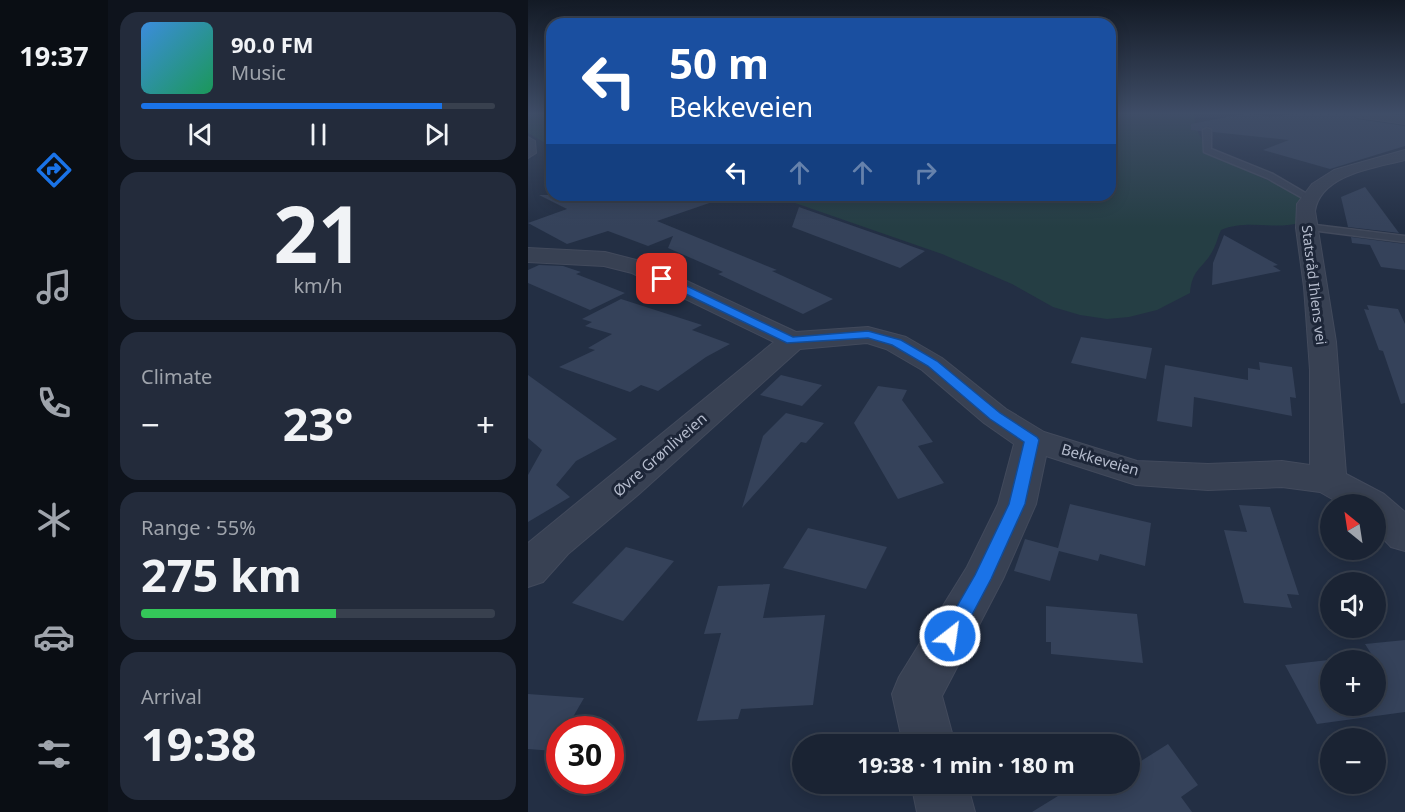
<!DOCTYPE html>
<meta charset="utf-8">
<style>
body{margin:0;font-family:"Noto Sans",sans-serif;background:#232b3b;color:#f1f3f6;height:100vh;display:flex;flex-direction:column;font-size:22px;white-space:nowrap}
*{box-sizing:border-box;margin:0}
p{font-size:20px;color:#9fa4ac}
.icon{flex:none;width:33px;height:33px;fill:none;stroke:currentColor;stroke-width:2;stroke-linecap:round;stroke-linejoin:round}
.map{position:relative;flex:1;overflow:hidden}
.panel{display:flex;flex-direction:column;gap:12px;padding:12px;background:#0e131c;width:420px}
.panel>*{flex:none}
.top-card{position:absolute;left:18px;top:18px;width:570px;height:183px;border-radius:18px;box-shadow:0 3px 15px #0003,0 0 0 2px #38404e;background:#1a4fa0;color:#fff;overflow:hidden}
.needle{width:39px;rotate:330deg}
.fabs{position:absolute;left:792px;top:494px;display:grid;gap:12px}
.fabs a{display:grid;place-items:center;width:66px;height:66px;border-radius:50%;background:#1a2333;box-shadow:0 3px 15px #0003,0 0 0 2px #38404e;font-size:30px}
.speed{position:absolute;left:18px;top:716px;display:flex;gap:12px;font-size:30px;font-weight:700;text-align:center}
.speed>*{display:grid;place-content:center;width:78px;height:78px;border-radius:50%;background:#1a2333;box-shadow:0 3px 15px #0003,0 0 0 2px #38404e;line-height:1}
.speed .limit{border:9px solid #d22;background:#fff;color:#111}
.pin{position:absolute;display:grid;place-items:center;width:51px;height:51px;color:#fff;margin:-26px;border-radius:12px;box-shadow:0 3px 9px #0006}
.me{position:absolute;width:66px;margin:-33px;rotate:30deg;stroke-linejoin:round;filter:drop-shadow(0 0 4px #0008)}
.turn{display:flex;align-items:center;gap:21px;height:126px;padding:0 24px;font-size:27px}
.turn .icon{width:78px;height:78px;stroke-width:2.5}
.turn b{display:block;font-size:42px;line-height:51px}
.lanes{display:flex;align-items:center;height:57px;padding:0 24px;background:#0003;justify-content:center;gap:30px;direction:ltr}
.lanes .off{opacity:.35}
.big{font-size:45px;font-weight:700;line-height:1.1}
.panel .card{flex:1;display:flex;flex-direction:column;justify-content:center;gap:9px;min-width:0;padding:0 21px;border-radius:18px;background:#232b3b}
.panel .dial{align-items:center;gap:0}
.dial b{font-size:78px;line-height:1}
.song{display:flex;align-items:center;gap:18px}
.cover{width:72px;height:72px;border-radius:9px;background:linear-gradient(135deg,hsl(210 70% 55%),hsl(150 70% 35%))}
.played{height:6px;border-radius:3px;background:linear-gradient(90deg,#1a73e8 85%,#38404e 85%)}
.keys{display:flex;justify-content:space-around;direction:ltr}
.heat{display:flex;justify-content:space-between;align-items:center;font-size:33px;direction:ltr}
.charge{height:9px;border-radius:4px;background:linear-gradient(90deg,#34c759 55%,#38404e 0)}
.trip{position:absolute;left:264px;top:734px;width:348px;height:60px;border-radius:30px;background:#1a2333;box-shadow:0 3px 15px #0003,0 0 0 2px #38404e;font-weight:700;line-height:60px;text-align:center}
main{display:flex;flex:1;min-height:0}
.tabs{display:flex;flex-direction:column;width:108px;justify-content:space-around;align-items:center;background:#0a0e14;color:#9fa4ac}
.tabs .icon{width:42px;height:42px}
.tabs .active{color:#1a73e8}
.tabs b{font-size:27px;color:#f1f3f6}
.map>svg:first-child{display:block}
.green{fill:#253e44}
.building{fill:#35425a;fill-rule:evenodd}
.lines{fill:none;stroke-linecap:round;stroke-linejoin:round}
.lane-casing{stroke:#424a5c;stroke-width:3}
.street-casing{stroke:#424a5c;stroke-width:2}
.lane{fill:#384153;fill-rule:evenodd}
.street{fill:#384153;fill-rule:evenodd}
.route{fill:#1a73e8;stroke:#114b97;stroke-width:1.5}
.labels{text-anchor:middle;stroke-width:6;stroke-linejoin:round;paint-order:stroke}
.far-street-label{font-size:14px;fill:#b5bccd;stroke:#1d2638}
.street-label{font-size:15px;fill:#b5bccd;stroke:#1d2638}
</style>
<main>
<nav class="tabs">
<b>19:37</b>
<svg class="icon active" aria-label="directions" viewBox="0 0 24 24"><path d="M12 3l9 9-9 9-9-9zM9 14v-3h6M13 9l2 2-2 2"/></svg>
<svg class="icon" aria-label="music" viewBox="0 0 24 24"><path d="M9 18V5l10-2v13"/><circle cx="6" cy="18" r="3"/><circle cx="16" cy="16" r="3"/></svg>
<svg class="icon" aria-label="phone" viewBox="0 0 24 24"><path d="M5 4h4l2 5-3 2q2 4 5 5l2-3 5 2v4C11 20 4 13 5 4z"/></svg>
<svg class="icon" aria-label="climate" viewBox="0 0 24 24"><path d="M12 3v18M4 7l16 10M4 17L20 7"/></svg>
<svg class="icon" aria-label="car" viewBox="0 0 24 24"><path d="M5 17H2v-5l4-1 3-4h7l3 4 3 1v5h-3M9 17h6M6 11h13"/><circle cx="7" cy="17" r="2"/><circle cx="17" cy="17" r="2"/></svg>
<svg class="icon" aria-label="filters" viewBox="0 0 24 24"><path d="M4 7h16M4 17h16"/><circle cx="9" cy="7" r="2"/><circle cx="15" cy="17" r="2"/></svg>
</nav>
<section class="panel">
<div class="card">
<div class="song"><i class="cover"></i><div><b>90.0 FM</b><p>Music</p></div></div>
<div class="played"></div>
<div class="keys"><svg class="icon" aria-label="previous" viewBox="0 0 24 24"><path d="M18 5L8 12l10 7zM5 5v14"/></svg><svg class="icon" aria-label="pause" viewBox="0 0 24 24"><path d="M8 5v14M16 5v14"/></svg><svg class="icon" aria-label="next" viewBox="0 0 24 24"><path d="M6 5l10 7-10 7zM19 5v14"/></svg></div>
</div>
<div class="card dial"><b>21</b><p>km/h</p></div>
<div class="card"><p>Climate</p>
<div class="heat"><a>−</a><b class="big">23°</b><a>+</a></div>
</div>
<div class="card"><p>Range · 55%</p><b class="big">275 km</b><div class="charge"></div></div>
<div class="card"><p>Arrival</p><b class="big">19:38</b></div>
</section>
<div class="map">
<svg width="877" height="812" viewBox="0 0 877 812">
<rect width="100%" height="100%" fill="#232f44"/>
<g class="green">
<polygon points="0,113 24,113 24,147 0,133"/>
<path d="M582,113H670L667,116C664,159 745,180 776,195L771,223C745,230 719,219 693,230C690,236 689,242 686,248C677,268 664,267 662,293L629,310L601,317L579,319L552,315L525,307L484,284L414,254L244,195H582Z"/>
</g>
<g class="building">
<polygon points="720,113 741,117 774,113 821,113 829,119 877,126 877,146 802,169 735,150 761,140 685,132 680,126 673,131 663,130 663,124"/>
<polygon points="837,187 871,233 820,227 813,197"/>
<polygon points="11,195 192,195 193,199 129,221 249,270 244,271 305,299 275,314 190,274 195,272 140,248 145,236 120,246 80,231 39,244 0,223 39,209"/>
<polygon points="271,207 397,251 372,268 264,227"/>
<polygon points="696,235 750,265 745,266 753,271 684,285 685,263"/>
<polygon points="823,237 877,244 877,270 853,267 842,245 824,243"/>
<polygon points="11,265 35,266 53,272 48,274 97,293 62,310 0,283 0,270"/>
<polygon points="93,299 174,325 164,330 202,344 178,357 130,391 113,385 102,392 31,367 67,350 60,348 84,334 57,326 64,322 54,319"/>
<polygon points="839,305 870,309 877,324 877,403 873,404 855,351 851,350 836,309 841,310"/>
<polygon points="553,337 624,348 618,379 543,363"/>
<polygon points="731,362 764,367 768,398 762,397 764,416 666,397 664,427 629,421 637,365 720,380 720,368 732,370"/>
<polygon points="0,375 89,439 48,461 28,485 42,497 0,522 0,475 14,450 0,438"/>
<polygon points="253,375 294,385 274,406 232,395"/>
<polygon points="350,386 379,390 374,400 405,442 390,446 416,483 370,499 326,423"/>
<polygon points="258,413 296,423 278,443 273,442 214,508 235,436"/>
<polygon points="542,504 623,523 617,566 572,554 570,561 531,551 522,581 486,571 497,539 530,548"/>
<polygon points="711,505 742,507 771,595 759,594 764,608 716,603 696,530 719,532"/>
<polygon points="280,528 359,547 338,589 255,568"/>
<polygon points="98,547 146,561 95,621 44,603"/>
<polygon points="242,584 235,618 297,615 285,705 213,709 210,719 169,721 193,633 176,634 190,586"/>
<polygon points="518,606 609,614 615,663 523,654 523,642 518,642"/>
<path d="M877,640V712L789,724L757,665L844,655L837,644ZM802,660H848V705H802Z"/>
<polygon points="0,694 56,698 38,729 32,729 32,742 26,751 0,749"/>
<polygon points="640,744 670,785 653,797 664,812 504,812 551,783 602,783 602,768"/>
</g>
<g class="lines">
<g class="lane-casing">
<g id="lane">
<polygon points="679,128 683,130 683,149 745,174 786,198 778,200 739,178 676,152 675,130"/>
<polygon points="779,224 877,236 877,242 775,229 774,227"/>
</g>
</g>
<g class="street-casing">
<g id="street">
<polygon points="823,113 877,116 877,124 829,117"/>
<polygon points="0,137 7,141 8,153 0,158"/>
<path d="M877,150V160C847,168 793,174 787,211L808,342L818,474L856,494L877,512V551L863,547L848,531V504H813L792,492L754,487L680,490L608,485L518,456L508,504L475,579L414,696L427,744H375L364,694L371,677L439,567L470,504L486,444L456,423L394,370L358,349L339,343L272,349L111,494L40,554L15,582L0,587V543L246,342L104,273L76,266L0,262V248L77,252L120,263L268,332L340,327L378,337L414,358L478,409L516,432L609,461L680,464L754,461L782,465V370L776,287L768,228L769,204L784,184L806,170Z"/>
<polygon points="383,783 439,783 447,812 389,812"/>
</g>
</g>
<use href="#lane" class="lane"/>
<use href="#street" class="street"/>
</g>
<linearGradient id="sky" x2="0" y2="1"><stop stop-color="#131a25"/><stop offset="0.5" stop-color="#3f4d67"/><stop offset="1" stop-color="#3f4d67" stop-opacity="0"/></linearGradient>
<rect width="877" height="227" fill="url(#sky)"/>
<polygon class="route" points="131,276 138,276 265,337 340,331 373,340 409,361 472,413 509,437 511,440 497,504 463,579 429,643 422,645 414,643 412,636 447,575 481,504 496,442 462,419 400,366 364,345 340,338 259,343 131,281"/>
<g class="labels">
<g class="far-street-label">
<text transform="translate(786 285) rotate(83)" y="5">Statsråd Ihlens vei</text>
</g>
<g class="street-label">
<text transform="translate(132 455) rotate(-41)" y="5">Øvre Grønliveien</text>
<text transform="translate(572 460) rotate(16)" y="5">Bekkeveien</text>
</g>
</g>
</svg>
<div class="fabs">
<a><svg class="needle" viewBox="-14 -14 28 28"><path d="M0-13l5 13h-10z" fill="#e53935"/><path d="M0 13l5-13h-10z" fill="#9fa4ac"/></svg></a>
<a><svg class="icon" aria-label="sound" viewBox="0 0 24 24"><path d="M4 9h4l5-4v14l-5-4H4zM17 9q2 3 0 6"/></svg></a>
<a>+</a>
<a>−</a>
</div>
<div class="speed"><div class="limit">30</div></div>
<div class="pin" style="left:134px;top:279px;background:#d93025"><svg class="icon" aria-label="arrive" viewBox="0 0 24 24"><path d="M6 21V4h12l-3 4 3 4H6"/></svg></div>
<svg class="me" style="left:422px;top:636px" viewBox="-20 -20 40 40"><circle r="17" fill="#1a73e8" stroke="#fff" stroke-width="3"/><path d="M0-11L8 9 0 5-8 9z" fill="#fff"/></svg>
<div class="trip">19:38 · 1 min · 180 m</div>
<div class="top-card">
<div class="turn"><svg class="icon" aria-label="left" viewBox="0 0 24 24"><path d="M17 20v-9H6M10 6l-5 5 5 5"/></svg><div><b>50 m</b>Bekkeveien</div></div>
<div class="lanes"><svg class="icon" aria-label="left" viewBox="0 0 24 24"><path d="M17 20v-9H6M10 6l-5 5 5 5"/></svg><svg class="icon off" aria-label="ahead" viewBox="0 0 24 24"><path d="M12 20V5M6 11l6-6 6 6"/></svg><svg class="icon off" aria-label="ahead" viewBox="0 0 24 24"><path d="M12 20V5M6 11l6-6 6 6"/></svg><svg class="icon off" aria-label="right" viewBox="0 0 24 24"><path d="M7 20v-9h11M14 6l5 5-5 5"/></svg></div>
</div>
</div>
</main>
